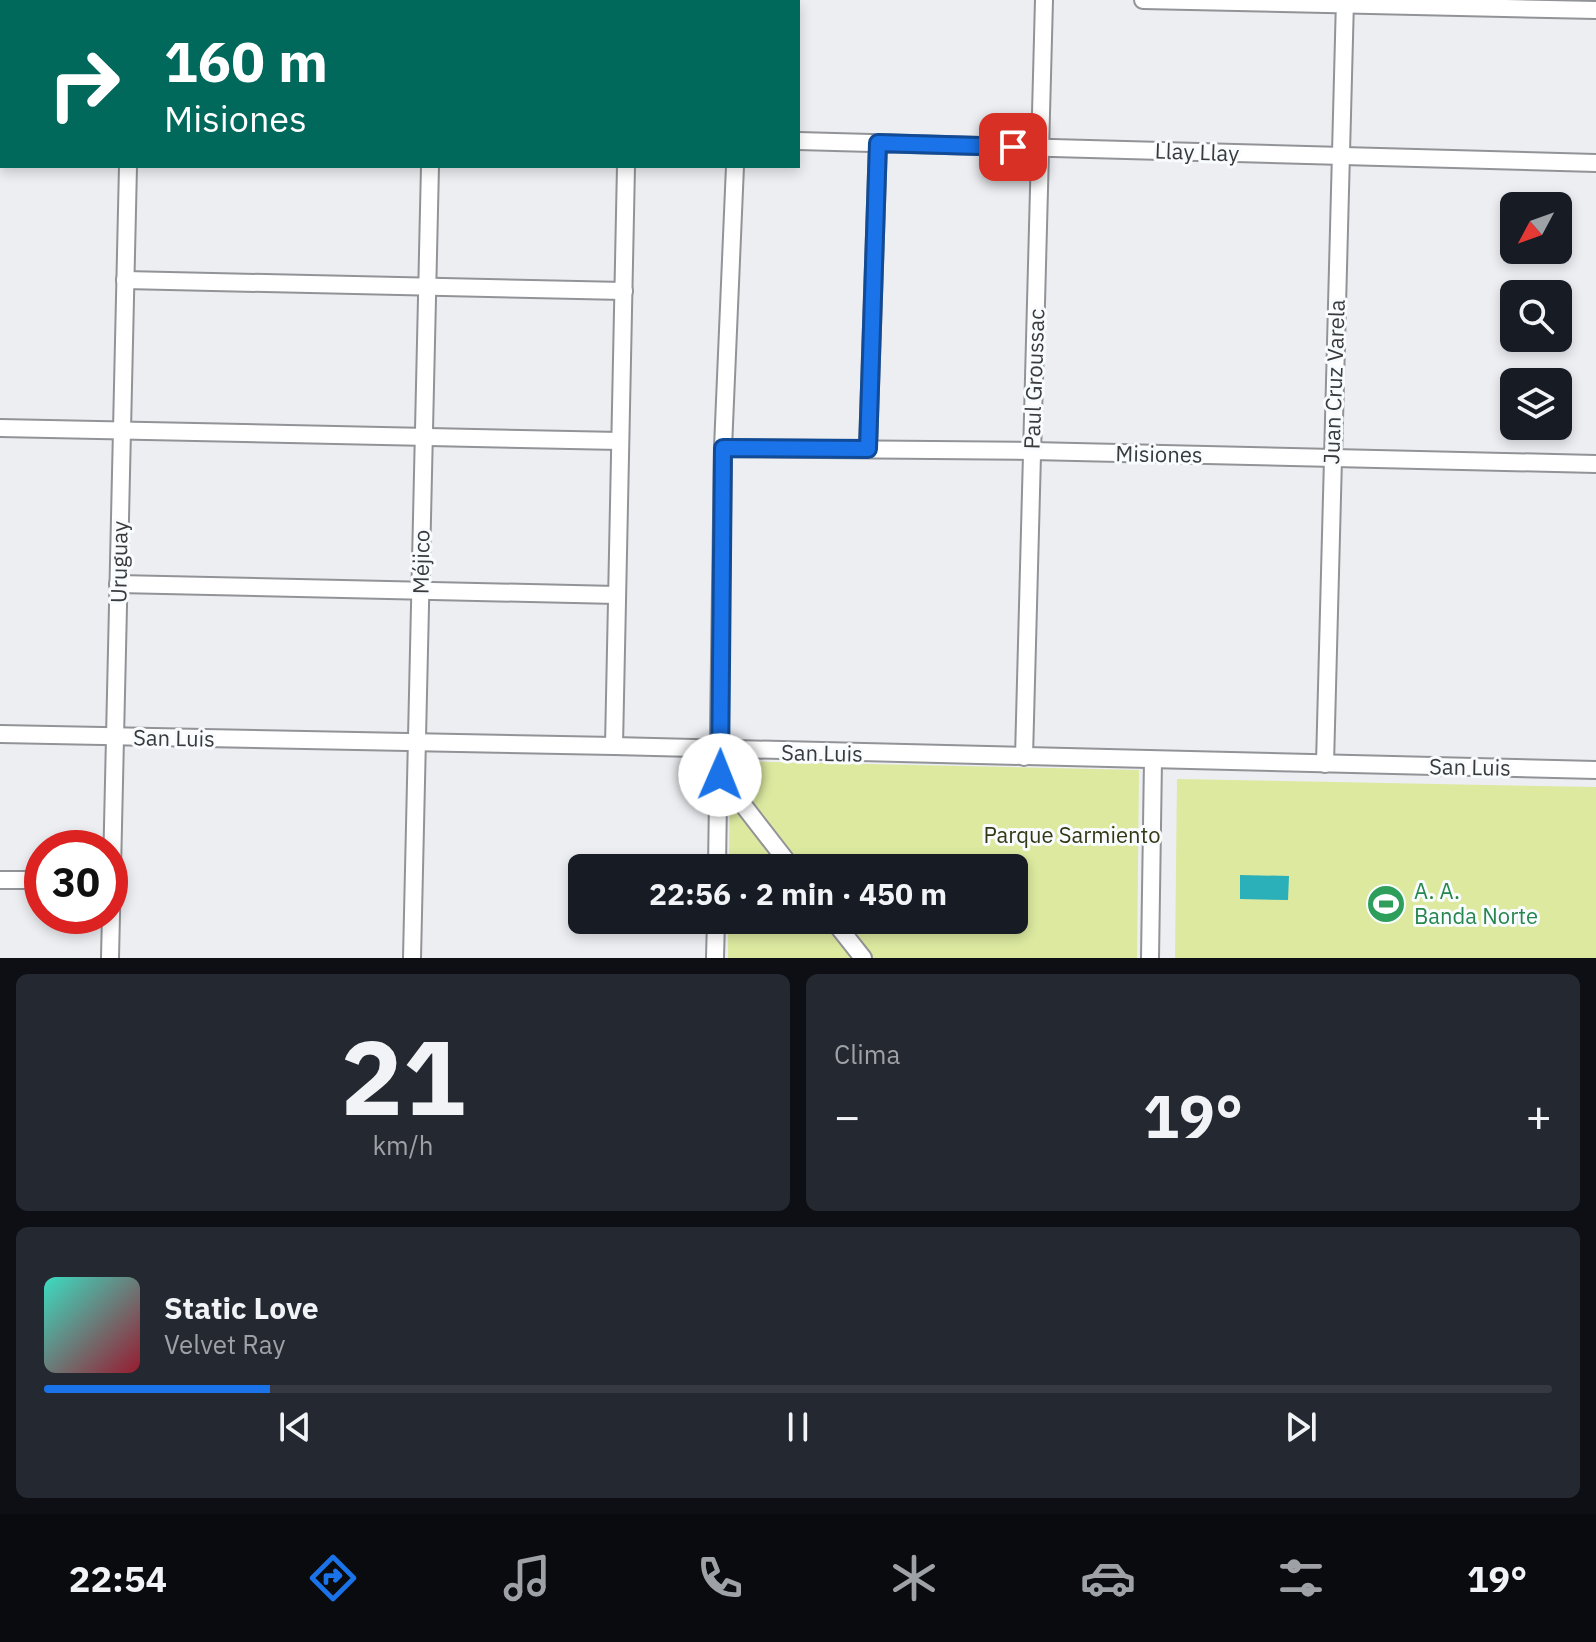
<!DOCTYPE html>
<html lang="es">
<meta charset="utf-8">
<style>
body{margin:0;font-family:"IBM Plex Sans",sans-serif;background:#242831;color:#f1f3f6;height:100vh;display:flex;flex-direction:column;font-size:30px;white-space:nowrap}
*{box-sizing:border-box;margin:0}
p{font-size:26px;color:#9ea1a6}
.icon{flex:none;width:44px;height:44px;fill:none;stroke:currentColor;stroke-width:2;stroke-linecap:round;stroke-linejoin:round}
.map{position:relative;height:958px;overflow:hidden}
.drawer{display:flex;flex-direction:column;gap:16px;padding:16px;background:#0d0f14;flex:1}
.drawer>*{flex:none}
.banner{position:absolute;left:0px;top:0px;width:800px;height:168px;box-shadow:0 4px 12px #0003;background:#00695c;color:#fff;overflow:hidden}
.needle{width:52px;rotate:229deg}
.tools{position:absolute;left:1500px;top:192px;display:grid;gap:16px}
.tools a{display:grid;place-items:center;width:72px;height:72px;border-radius:12px;background:#171b24;box-shadow:0 4px 12px #0003;font-size:40px}
.speed{position:absolute;left:24px;top:830px;display:flex;gap:16px;font-size:40px;font-weight:700;text-align:center}
.speed>*{display:grid;place-content:center;width:104px;height:104px;border-radius:50%;background:#171b24;box-shadow:0 4px 12px #0003;line-height:1}
.speed .limit{border:12px solid #d22;background:#fff;color:#111}
.pin{position:absolute;display:grid;place-items:center;width:68px;height:68px;color:#fff;margin:-34px;border-radius:16px;box-shadow:0 4px 12px #0006}
.me{position:absolute;width:88px;margin:-44px;rotate:1deg;stroke-linejoin:round;filter:drop-shadow(0 0 6px #0008)}
.turn{display:flex;align-items:center;gap:28px;height:168px;padding:0 32px;font-size:36px}
.turn .icon{width:104px;height:104px;stroke-width:2.5}
.turn b{display:block;font-size:56px;line-height:68px}
.big{font-size:60px;font-weight:800;line-height:1.1}
.drawer .widget{flex:1;display:flex;flex-direction:column;justify-content:center;gap:12px;min-width:0;padding:0 28px;border-radius:12px;background:#242831}
.drawer .dial{align-items:center;gap:0}
.dial b{font-size:104px;line-height:1}
.song{display:flex;align-items:center;gap:24px}
.cover{width:96px;height:96px;border-radius:12px;background:linear-gradient(135deg,hsl(170 70% 55%),hsl(350 70% 35%))}
.played{height:8px;border-radius:4px;background:linear-gradient(90deg,#1a73e8 15%,#363941 15%)}
.keys{display:flex;justify-content:space-around;direction:ltr}
.heat{display:flex;justify-content:space-between;align-items:center;font-size:44px;direction:ltr}
.drawer .tiles{flex:1;display:grid;gap:16px;grid-template-columns:1fr 1fr}
.widget:last-child{grid-column:span 2}
.trip{position:absolute;left:568px;top:854px;width:460px;height:80px;border-radius:12px;background:#171b24;box-shadow:0 4px 12px #0003;font-weight:800;line-height:80px;text-align:center}
.tabs{display:flex;height:128px;justify-content:space-around;align-items:center;background:#090b0e;color:#9ea1a6}
.tabs .icon{width:56px;height:56px}
.tabs .active{color:#1a73e8}
.tabs b{font-size:36px;color:#f1f3f6}
.map>svg:first-child{display:block}
.green{fill:#dce99f}
.water{fill:#2bb0b9}
.lines{fill:none;stroke-linecap:round;stroke-linejoin:round}
.minor-casing{stroke:#919397;stroke-width:20}
.minor{stroke:#fff;stroke-width:16}
.route-casing{stroke:#114b97;stroke-width:20}
.route{stroke:#1a73e8;stroke-width:14}
.labels{text-anchor:middle;stroke-width:6;stroke-linejoin:round;paint-order:stroke}
.street-label{font-size:22px;fill:#393a3b;stroke:#f9fcff}
.park-label{font-size:22px;fill:#333814;stroke:#f9fcff}
.leisure-label{font-size:22px;fill:#27864d;stroke:#f9fcff;text-anchor:start}
</style>
<div class="map">
<svg width="1596" height="958" viewBox="0 0 1596 958">
<rect width="100%" height="100%" fill="#eceef2"/>
<g class="green">
<polygon points="730,761 1139,770 1137,958 728,958 728,920 1014,920 1014,868 729,868"/>
<polygon points="1177,779 1596,787 1596,958 1175,958"/>
</g>
<polygon class="water" points="1240,875 1289,876 1288,900 1240,899"/>
<g class="lines">
<g class="minor-casing">
<g id="minor">
<polyline points="1143,0 1596,10"/>
<polyline points="132,2 132,0"/>
<polyline points="740,2 740,0"/>
<polyline points="0,124 2,124"/>
<polyline points="798,141 1596,163"/>
<polyline points="125,280 624,291"/>
<polyline points="0,428 620,441"/>
<polyline points="723,448 1032,451 1596,464"/>
<polyline points="868,449 878,143"/>
<polyline points="118,584 617,595"/>
<polyline points="0,734 614,746 1596,770"/>
<polyline points="614,746 626,166"/>
<polyline points="1024,757 1044,0"/>
<polyline points="1325,764 1345,0"/>
<polyline points="720,775 792,868"/>
<polyline points="717,868 723,448 735,166"/>
<polyline points="0,880 42,880"/>
<polyline points="833,920 863,958"/>
<polyline points="110,958 128,166"/>
<polyline points="412,958 430,166"/>
<polyline points="715,958 716,920"/>
<polyline points="1150,958 1153,760"/>
</g>
</g>
<use href="#minor" class="minor"/>
</g>
<g class="lines">
<g class="route-casing">
<polyline id="route" points="720,775 723,448 868,449 878,143 1013,147"/>
</g>
<use href="#route" class="route"/>
</g>
<defs>
<g id="stadium-disc" transform="scale(2)"><circle r="9.5" fill="#2e9e5b" stroke="#f9fcff"/><path d="M0-5a6.5 5 0 1 0 0 10a6.5 5 0 1 0 0-10ZM-3.5-1.8h7v3.6h-7Z" fill="#fff"/></g>
</defs>
<g fill-rule="evenodd">
<use href="#stadium-disc" x="1386" y="904"/>
</g>
<g class="labels">
<g class="street-label">
<text transform="translate(1197 152) rotate(2)" y="8">Llay Llay</text>
<text transform="translate(1034 379) rotate(-88)" y="8">Paul Groussac</text>
<text transform="translate(1334 382) rotate(-88)" y="8">Juan Cruz Varela</text>
<text transform="translate(1159 454) rotate(1)" y="8">Misiones</text>
<text transform="translate(119 562) rotate(-89)" y="8">Uruguay</text>
<text transform="translate(421 562) rotate(-89)" y="8">Méjico</text>
<text transform="translate(174 738) rotate(1)" y="8">San Luis</text>
<text transform="translate(822 753) rotate(1)" y="8">San Luis</text>
<text transform="translate(1470 767) rotate(1)" y="8">San Luis</text>
</g>
<g class="park-label">
<text x="1072" y="843">Parque Sarmiento</text>
</g>
<g class="leisure-label">
<text x="1414" y="899">A. A.<tspan x="1414" dy="25">Banda Norte</tspan></text>
</g>
</g>
</svg>
<div class="tools">
<a><svg class="needle" viewBox="-14 -14 28 28"><path d="M0-13l5 13h-10z" fill="#e53935"/><path d="M0 13l5-13h-10z" fill="#9ea1a6"/></svg></a>
<a><svg class="icon" aria-label="search" viewBox="0 0 24 24"><circle cx="10" cy="10" r="6"/><path d="M15 15l6 6"/></svg></a>
<a><svg class="icon" aria-label="layers" viewBox="0 0 24 24"><path d="M12 4l9 5-9 5-9-5zM3 14l9 5 9-5"/></svg></a>
</div>
<div class="speed"><div class="limit">30</div></div>
<div class="pin" style="left:1013px;top:147px;background:#d93025"><svg class="icon" aria-label="arrive" viewBox="0 0 24 24"><path d="M6 21V4h12l-3 4 3 4H6"/></svg></div>
<svg class="me" style="left:720px;top:775px" viewBox="-20 -20 40 40"><circle r="19" fill="#fff"/><path d="M0-13L10 11 0 6-10 11z" fill="#1a73e8"/></svg>
<div class="trip">22:56 · 2 min · 450 m</div>
<div class="banner">
<div class="turn"><svg class="icon" aria-label="right" viewBox="0 0 24 24"><path d="M7 20v-9h11M14 6l5 5-5 5"/></svg><div><b>160 m</b>Misiones</div></div>
</div>
</div>
<section class="drawer">
<div class="tiles">
<div class="widget dial"><b>21</b><p>km/h</p></div>
<div class="widget"><p>Clima</p>
<div class="heat"><a>−</a><b class="big">19°</b><a>+</a></div>
</div>
<div class="widget">
<div class="song"><i class="cover"></i><div><b>Static Love</b><p>Velvet Ray</p></div></div>
<div class="played"></div>
<div class="keys"><svg class="icon" aria-label="previous" viewBox="0 0 24 24"><path d="M18 5L8 12l10 7zM5 5v14"/></svg><svg class="icon" aria-label="pause" viewBox="0 0 24 24"><path d="M8 5v14M16 5v14"/></svg><svg class="icon" aria-label="next" viewBox="0 0 24 24"><path d="M6 5l10 7-10 7zM19 5v14"/></svg></div>
</div>
</div>
</section>
<nav class="tabs">
<b>22:54</b>
<svg class="icon active" aria-label="directions" viewBox="0 0 24 24"><path d="M12 3l9 9-9 9-9-9zM9 14v-3h6M13 9l2 2-2 2"/></svg>
<svg class="icon" aria-label="music" viewBox="0 0 24 24"><path d="M9 18V5l10-2v13"/><circle cx="6" cy="18" r="3"/><circle cx="16" cy="16" r="3"/></svg>
<svg class="icon" aria-label="phone" viewBox="0 0 24 24"><path d="M5 4h4l2 5-3 2q2 4 5 5l2-3 5 2v4C11 20 4 13 5 4z"/></svg>
<svg class="icon" aria-label="climate" viewBox="0 0 24 24"><path d="M12 3v18M4 7l16 10M4 17L20 7"/></svg>
<svg class="icon" aria-label="car" viewBox="0 0 24 24"><path d="M5 17H2v-5l4-1 3-4h7l3 4 3 1v5h-3M9 17h6M6 11h13"/><circle cx="7" cy="17" r="2"/><circle cx="17" cy="17" r="2"/></svg>
<svg class="icon" aria-label="filters" viewBox="0 0 24 24"><path d="M4 7h16M4 17h16"/><circle cx="9" cy="7" r="2"/><circle cx="15" cy="17" r="2"/></svg>
<b>19°</b>
</nav>
